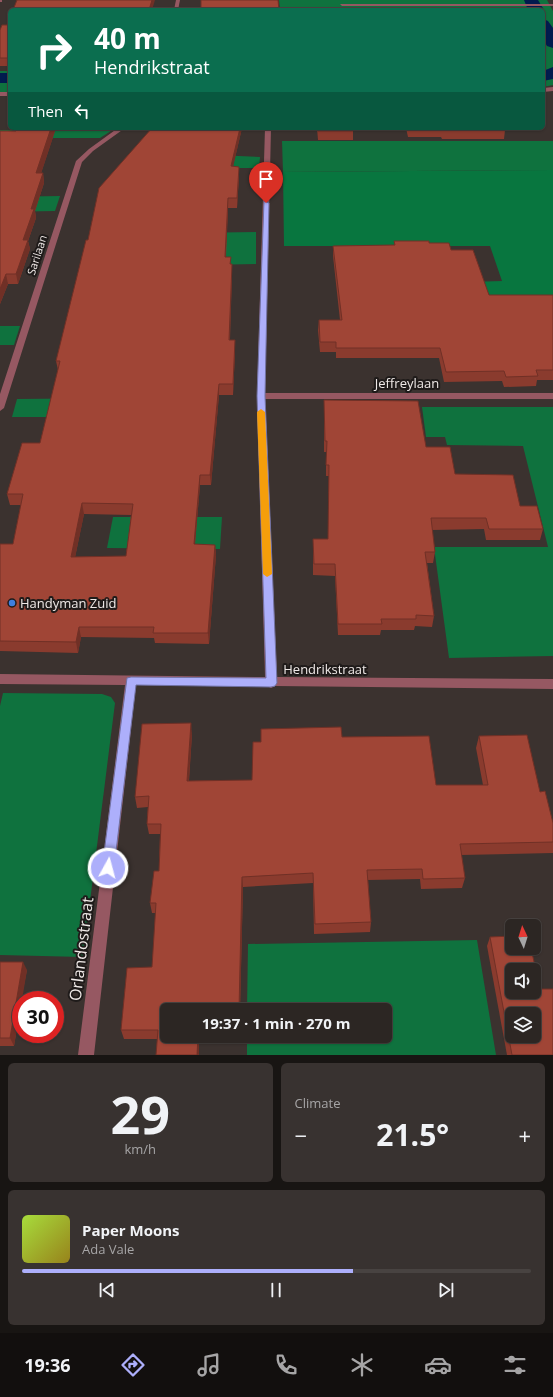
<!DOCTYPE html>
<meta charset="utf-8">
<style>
body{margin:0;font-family:"Open Sans",sans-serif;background:#383230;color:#f1f3f6;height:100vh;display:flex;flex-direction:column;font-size:15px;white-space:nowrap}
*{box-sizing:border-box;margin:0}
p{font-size:13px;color:#a6a5a6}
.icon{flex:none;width:22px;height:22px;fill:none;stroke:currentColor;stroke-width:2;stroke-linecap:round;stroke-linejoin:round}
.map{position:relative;height:1055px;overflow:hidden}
.panel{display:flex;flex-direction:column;gap:8px;padding:8px;background:#181513;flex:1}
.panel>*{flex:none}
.hud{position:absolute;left:8px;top:8px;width:537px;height:122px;border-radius:6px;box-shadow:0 1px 3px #0004,0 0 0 1px #484341;background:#0b6e4f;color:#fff;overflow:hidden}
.needle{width:26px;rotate:356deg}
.controls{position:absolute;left:505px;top:919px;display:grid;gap:8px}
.controls a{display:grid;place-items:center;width:36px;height:36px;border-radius:6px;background:#2c2623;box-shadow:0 1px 3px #0004,0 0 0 1px #484341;font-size:20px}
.speed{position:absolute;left:12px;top:991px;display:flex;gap:8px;font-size:20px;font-weight:700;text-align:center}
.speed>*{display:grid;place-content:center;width:52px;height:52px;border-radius:50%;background:#2c2623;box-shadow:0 1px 3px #0004,0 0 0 1px #484341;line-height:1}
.speed .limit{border:6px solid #d22;background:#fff;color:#111}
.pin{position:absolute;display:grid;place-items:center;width:34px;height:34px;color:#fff;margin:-41px -17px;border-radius:50% 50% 50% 0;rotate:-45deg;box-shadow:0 0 4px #0007}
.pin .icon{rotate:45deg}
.me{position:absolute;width:44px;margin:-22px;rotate:7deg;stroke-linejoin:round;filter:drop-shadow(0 0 3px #0008)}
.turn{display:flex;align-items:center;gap:14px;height:84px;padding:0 20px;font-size:18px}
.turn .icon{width:52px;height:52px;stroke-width:2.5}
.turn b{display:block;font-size:28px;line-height:34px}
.then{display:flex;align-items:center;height:38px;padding:0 20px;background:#0003;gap:8px;font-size:15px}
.big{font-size:30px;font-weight:700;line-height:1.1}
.panel .tile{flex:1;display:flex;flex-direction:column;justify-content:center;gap:6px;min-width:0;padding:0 14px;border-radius:6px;background:#383230}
.panel .dial{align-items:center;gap:0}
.dial b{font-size:52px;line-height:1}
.song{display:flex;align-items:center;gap:12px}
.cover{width:48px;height:48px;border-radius:6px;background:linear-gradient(135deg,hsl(80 70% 55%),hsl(50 70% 35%))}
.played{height:4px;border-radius:2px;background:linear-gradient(90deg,#adaffb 65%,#484341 65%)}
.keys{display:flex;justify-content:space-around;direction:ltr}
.heat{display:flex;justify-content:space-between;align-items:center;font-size:22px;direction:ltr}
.panel .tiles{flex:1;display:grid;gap:8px;grid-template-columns:1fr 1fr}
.tile:last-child{grid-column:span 2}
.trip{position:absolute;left:160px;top:1003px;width:232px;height:40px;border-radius:6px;background:#2c2623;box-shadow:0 1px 3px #0004,0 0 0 1px #484341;font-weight:700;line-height:40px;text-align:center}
.dock{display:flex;height:64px;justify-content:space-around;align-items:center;background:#120f0e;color:#a6a5a6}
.dock .icon{width:28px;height:28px}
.dock .current{color:#adaffb}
.dock b{font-size:18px;color:#f1f3f6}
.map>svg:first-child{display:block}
.green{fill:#0f723e}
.forest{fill:#08763f}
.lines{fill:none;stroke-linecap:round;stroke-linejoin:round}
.canal{fill:#011b4e;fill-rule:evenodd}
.minor{fill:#965862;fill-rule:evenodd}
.wall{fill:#8a3b2e;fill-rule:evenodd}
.shaded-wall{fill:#703026}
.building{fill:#a04536;stroke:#703026;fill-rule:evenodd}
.route{fill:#adaffb;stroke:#7072a3}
.slow{fill:#f59e0b}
.shop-dot{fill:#3f7fe0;stroke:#1f1b1a;stroke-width:1.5}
.labels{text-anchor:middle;stroke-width:4;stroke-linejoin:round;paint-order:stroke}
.far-street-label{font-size:11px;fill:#efe9e7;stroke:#1f1b1a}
.street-label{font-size:13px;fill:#efe9e7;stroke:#1f1b1a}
.poi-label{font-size:13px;fill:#efe9e7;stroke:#1f1b1a;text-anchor:start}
.near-street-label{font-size:16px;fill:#efe9e7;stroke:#1f1b1a}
</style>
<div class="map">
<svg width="553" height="1055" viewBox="0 0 553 1055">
<rect width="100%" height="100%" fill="#3b322f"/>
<g class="green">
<polygon points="279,0 547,0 553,11 553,85 543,87 543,10 280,10"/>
<rect x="0" y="71" width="10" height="21"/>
<polygon points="114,129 100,138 0,138 0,130"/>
<polygon points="282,141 553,141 553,170 283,172"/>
<polygon points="192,154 260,157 259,168 172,168"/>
<polygon points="60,196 55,211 0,212 0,197"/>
<polygon points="256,232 256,264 156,266 185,233"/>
<polygon points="0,326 20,326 14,345 0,345"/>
<polygon points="123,398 120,417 12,417 17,399"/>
<polygon points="422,407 553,407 553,656 449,658 434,547 548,547 523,446 447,445 445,437 426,437"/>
<polygon points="113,517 222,517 220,549 107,548"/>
<polygon points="3,693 102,694 111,697 115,703 83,957 0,955 0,706"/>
<polygon points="477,940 496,1055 247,1055 247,1036 385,1036 385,1010 247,1010 248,944"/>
</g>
<polygon class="forest" points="553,170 553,300 471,299 468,282 502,281 490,246 284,246 283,172"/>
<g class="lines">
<g class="canal">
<polygon points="524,0 538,0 544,10 528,10"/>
<polygon points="543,19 548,21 553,28 553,48 547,46 543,39"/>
<polygon points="553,67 553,79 543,81 543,71"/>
<rect x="0" y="73" width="10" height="10"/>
</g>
<g class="minor">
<rect x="0" y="0" width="2" height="2"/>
<polygon points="176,0 180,0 178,10 174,10"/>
<polygon points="340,4 553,4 553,6 342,6"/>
<polygon points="553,87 553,91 543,92 543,88"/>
<rect x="0" y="92" width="10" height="4"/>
<polygon points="118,128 125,128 93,151 82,162 4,408 0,411 0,394 76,161 89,149"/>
<polygon points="265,128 271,128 265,393 553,393 553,399 265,399 277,677 553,679 553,689 275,686 271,688 267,686 136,685 94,1055 78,1055 125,685 0,684 0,674 265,677 257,396"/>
</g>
</g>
<g class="wall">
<polygon points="10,17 10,66 0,66 0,30 7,25"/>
<polygon points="17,128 116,128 56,128 41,173 43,173 44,183 35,211 36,218 28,241 30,249 18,284 8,284 0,304 0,131 16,131"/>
<path d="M242,128L233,166L239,167V176L237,208H228L226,257L231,264H232V274L230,340L235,351L233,395H219L211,485H200L195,544L215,545L216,555L209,644L155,643L154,638L81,637L78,653L0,651V544H13L21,505H10L7,494L40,443L58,370L56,361L88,240ZM84,514L131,515L126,556L75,557Z"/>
<polygon points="317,128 352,128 353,131 353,140 318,140"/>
<polygon points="357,128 383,128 382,131 357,131"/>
<polygon points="406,128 504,128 505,130 504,139 442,139 441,137 408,137"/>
<polygon points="394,241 429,243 451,250 489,295 553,295 553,380 537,380 536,386 504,387 502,381 444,382 439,358 336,358 336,352 320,352 318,330 319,320 340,320 333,256 333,246 394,245"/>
<polygon points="324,400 426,447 455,474 520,506 543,529 540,540 486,540 484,529 432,530 435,552 433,563 427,563 434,616 432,627 415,626 414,630 381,630 380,635 338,635 335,576 313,575 313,539 328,539 329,476 326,476 326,452 324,452"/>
<polygon points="192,734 189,781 252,780 342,737 436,785 483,785 476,748 479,736 540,792 553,823 553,853 461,855 465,878 462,888 421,889 420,879 368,880 371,922 370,932 314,934 313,883 243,887 240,1010 167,1010 167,1036 220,1036 157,1039 124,1039 121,1030 152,967 156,913 152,913 150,903 159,871 160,834 149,834 147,824 148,807 137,808 135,797"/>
<polygon points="490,937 540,989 553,1055 507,1055 487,946"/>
<polygon points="0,962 27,970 21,1000 21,1005 14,1046 0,1046"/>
</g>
<g class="shaded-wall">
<polygon points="152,0 155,0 152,10 149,10"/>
<polygon points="51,128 56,128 38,183 36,173"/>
<polygon points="240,128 242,128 231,176 231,166"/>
<polygon points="239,167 239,176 237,208 237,198"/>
<polygon points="43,173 44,183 35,211 36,218 28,241 30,249 18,284 16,274 23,240 31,209"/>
<polygon points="228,198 228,208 225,267 225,257"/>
<polygon points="232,264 232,274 229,351 229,340"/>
<polygon points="6,274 8,284 0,304 0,289"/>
<polygon points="235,340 235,351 233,395 233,384"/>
<polygon points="219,384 219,395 211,485 210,475"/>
<polygon points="200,475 200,485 194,555 194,544"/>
<polygon points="82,503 84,514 73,568 71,557"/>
<polygon points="215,545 216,555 209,644 208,633"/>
<polygon points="79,627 81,637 78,653 76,642"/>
<polygon points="191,723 192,734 188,792 187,781"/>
<polygon points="242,877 243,887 240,1010 239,1010"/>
<polygon points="23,962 27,970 22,1000 21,1000 21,1005 14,1046 10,1038"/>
<polygon points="198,1036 199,1036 199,1055 197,1055"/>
</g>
<g class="building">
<polygon points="17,0 152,0 149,10 13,10"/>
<polygon points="201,0 278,0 279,10 201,10"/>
<polygon points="10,17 10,58 0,58 0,30 2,25 7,25"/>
<polygon points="17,128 51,128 36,173 43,173 31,209 34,209 23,240 28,240 16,274 6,274 0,289 0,131 16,131"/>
<path d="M152,128H240L231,166L239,167L237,198H228L225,257H231L230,264H232L229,340H235L233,384H219L210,475H200L194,544L215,545L208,633H153L154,627H79L76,642L0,641V544H13L23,494H7L22,443H40L60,361H56L86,240H88L99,188ZM82,503L133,504L126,556L71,557Z"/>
<polygon points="318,128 352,128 353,131 318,131"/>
<polygon points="443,128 504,128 505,130 443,130"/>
<polygon points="394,241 429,241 429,243 449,243 451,250 473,250 489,295 553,295 553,370 536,370 538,376 506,377 504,371 446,372 440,348 336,348 336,342 320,342 319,320 342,320 333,246 395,245"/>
<polygon points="324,400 418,401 426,447 450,447 455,474 513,475 520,506 537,506 543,529 489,529 486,518 431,518 435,552 425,552 434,616 416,615 416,619 381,619 382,624 338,624 335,564 314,564 313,539 328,539 329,465 326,465 327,441 325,441"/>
<polygon points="191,723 187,781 252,780 253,742 261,742 261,729 341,727 342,737 429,736 436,785 488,785 479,736 527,735 540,792 545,791 553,823 553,842 460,844 465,878 423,879 422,869 367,870 371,922 315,924 313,873 242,877 239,1010 167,1010 167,1036 198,1036 197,1055 156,1055 158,1030 121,1030 127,968 152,967 156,903 150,903 154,871 159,871 161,824 147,824 149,796 135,797 142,724"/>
<path d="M512,936V948H531L540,989H553V1055H512L490,937ZM512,970H534V992H512ZM512,1014H534V1036H512Z"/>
<polygon points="0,962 23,962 10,1038 0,1038"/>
</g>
<polygon class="route" points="264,201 269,203 265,396 277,683 275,686 271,687 136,685 114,868 113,872 108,874 104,872 102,868 127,678 131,677 266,678 257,396"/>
<polygon class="slow" points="261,409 265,412 272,574 267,577 263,574 257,412"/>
<circle class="shop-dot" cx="12" cy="603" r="4"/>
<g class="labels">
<g class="far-street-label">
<text transform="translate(37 255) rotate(-72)" y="4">Sarilaan</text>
</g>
<g class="street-label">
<text x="407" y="388">Jeffreylaan</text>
<text x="325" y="674">Hendrikstraat</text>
</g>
<g class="poi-label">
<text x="20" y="608">Handyman Zuid</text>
</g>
<g class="near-street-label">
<text transform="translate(81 949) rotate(-83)" y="6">Orlandostraat</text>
</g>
</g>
</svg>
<div class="controls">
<a><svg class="needle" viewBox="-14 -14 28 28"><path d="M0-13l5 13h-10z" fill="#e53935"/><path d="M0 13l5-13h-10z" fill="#a6a5a6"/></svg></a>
<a><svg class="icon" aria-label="sound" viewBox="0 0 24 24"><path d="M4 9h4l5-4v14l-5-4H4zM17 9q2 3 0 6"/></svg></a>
<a><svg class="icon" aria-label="layers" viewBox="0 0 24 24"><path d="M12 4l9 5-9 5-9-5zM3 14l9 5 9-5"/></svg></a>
</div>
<div class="speed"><div class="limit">30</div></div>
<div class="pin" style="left:266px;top:203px;background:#d93025"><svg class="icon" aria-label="arrive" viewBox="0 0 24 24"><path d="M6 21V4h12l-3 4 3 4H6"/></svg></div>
<svg class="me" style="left:108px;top:868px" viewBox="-20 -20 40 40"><circle r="17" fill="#adaffb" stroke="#fff" stroke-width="3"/><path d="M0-11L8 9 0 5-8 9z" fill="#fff"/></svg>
<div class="trip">19:37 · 1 min · 270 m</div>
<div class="hud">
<div class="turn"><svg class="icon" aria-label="right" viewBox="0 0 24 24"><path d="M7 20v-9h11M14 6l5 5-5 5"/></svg><div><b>40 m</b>Hendrikstraat</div></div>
<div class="then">Then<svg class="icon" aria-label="left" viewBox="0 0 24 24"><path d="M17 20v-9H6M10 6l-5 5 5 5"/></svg></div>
</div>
</div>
<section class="panel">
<div class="tiles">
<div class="tile dial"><b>29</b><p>km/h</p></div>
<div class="tile"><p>Climate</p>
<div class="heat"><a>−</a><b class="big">21.5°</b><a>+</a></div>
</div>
<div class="tile">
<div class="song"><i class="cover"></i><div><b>Paper Moons</b><p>Ada Vale</p></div></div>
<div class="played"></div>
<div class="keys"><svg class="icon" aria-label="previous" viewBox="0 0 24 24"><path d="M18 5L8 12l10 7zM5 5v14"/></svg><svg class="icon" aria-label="pause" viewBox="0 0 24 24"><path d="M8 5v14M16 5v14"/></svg><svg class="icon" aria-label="next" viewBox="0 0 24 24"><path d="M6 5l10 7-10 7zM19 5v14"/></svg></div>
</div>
</div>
</section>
<nav class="dock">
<b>19:36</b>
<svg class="icon current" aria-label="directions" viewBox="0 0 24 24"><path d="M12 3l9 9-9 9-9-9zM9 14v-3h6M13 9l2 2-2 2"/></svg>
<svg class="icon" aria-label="music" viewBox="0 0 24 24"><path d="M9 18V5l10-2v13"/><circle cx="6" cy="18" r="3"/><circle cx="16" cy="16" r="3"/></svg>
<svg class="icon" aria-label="phone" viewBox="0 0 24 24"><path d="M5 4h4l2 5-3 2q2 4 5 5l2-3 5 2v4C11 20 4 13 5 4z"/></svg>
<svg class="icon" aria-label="climate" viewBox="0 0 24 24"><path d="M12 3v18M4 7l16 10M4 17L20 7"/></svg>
<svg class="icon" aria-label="car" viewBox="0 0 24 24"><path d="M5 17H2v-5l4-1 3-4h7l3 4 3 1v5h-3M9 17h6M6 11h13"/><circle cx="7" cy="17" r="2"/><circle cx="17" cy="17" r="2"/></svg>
<svg class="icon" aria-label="filters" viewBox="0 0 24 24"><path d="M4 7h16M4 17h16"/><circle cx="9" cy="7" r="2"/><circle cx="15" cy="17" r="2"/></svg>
</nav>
